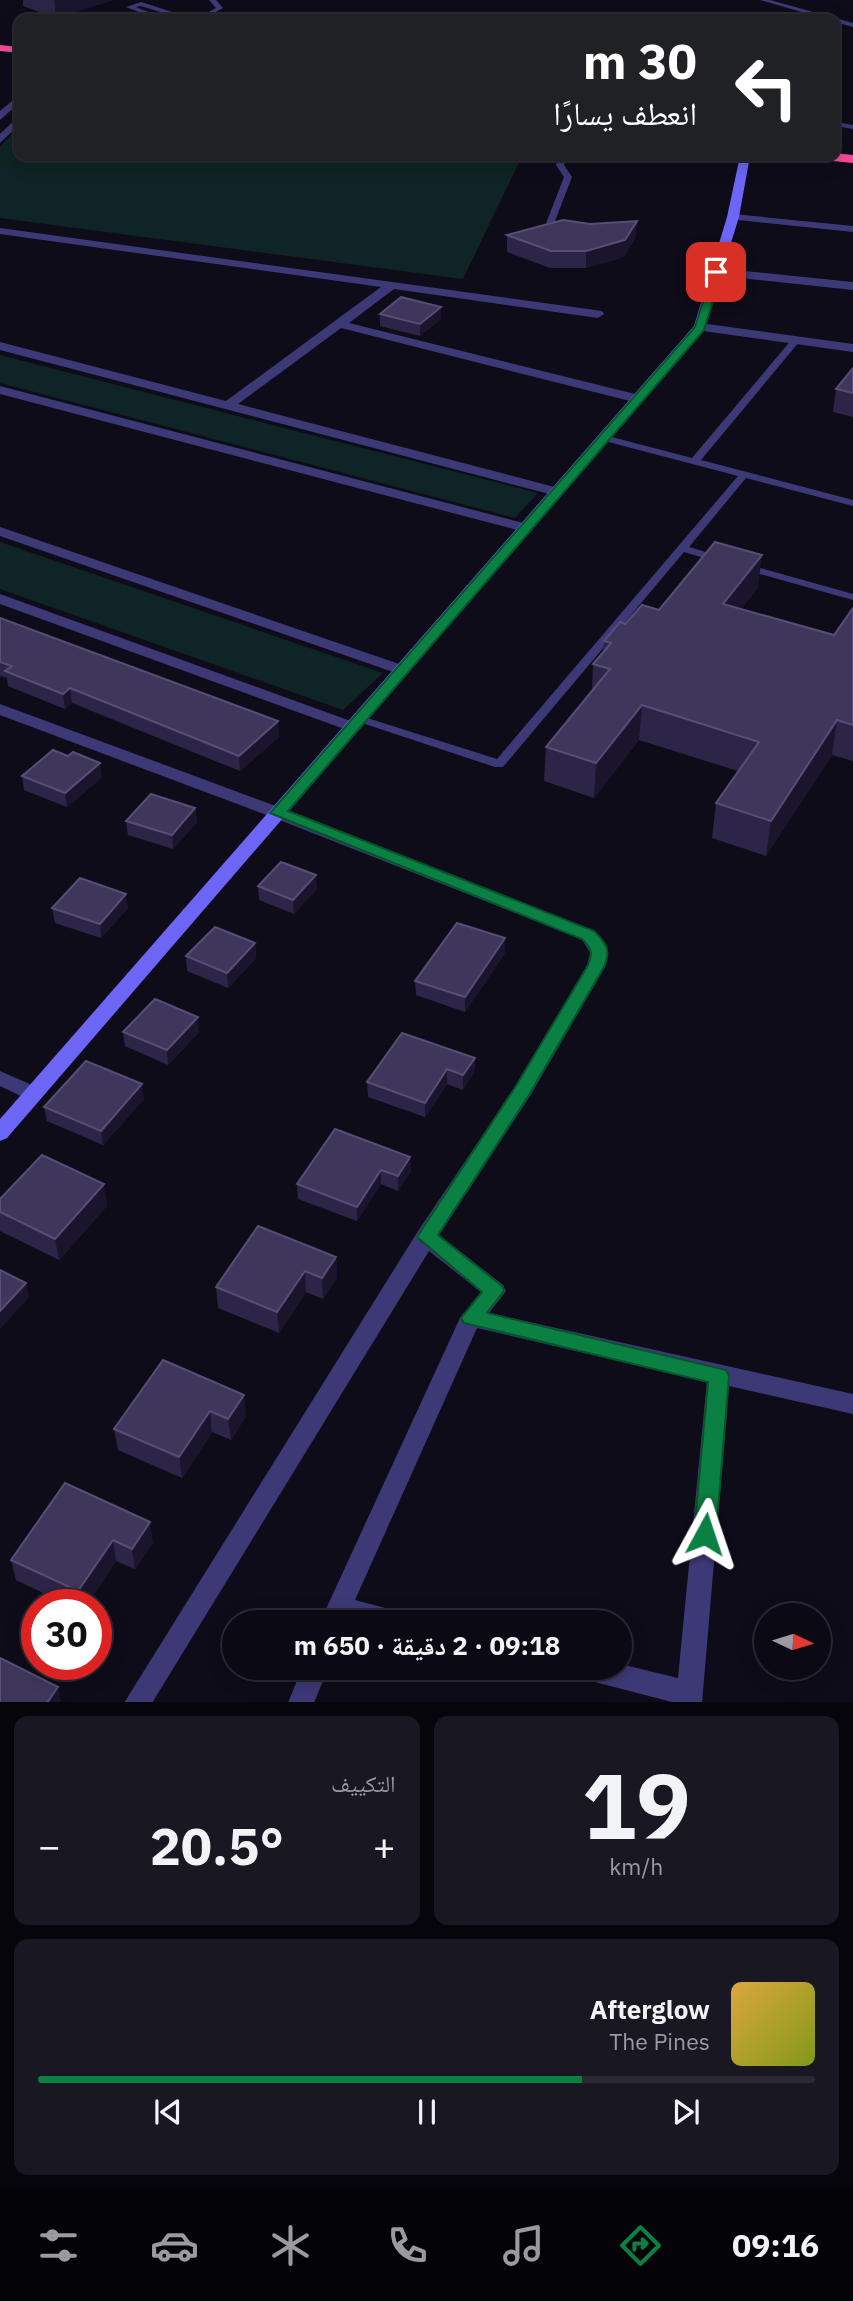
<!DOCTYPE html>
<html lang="ar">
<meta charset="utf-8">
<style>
body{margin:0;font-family:"IBM Plex Sans","Noto Naskh Arabic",sans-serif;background:#191722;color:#f1f3f6;direction:rtl;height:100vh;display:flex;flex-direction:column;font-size:26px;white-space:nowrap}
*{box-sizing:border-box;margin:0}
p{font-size:23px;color:#9a9aa0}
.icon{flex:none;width:38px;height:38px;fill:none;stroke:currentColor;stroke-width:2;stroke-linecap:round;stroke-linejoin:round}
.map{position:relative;height:1702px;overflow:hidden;direction:ltr}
.panel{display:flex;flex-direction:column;gap:14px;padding:14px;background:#06050b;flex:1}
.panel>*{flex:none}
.top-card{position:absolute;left:14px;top:14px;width:826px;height:147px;border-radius:14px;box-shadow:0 4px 18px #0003,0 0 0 2px #2b2a34;direction:rtl;background:#202124;color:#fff;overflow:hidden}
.needle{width:46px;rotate:94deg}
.buttons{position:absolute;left:754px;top:1603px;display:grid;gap:14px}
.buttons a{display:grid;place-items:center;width:77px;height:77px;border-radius:50%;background:#0b0914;box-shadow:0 4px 18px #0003,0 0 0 2px #2b2a34;font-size:35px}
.speed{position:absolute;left:21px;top:1589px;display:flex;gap:14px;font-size:35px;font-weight:700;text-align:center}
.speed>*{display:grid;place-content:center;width:91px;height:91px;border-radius:50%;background:#0b0914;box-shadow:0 4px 18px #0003,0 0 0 2px #2b2a34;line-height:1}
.speed .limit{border:10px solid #d22;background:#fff;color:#111}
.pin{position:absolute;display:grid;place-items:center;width:60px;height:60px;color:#fff;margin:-30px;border-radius:14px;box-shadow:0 4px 10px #0006}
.me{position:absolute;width:77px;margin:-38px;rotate:5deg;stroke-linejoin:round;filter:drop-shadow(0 0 5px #0008)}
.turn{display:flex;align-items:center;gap:24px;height:147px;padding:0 28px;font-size:32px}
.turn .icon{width:91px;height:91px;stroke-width:2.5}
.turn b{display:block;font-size:49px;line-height:60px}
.big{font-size:52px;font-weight:800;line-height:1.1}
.panel .widget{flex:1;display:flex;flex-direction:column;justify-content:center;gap:10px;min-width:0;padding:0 24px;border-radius:14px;background:#191722}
.panel .dial{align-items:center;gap:0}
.dial b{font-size:91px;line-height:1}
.song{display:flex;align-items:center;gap:21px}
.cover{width:84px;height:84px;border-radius:10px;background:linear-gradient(135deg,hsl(40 70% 55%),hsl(70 70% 35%))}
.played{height:7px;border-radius:4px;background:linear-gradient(90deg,#0b8043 70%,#2b2a34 70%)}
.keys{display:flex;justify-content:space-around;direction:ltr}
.heat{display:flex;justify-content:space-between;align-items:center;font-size:38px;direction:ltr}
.panel .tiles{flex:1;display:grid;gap:14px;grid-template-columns:1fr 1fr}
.widget:last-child{grid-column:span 2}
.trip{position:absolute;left:222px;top:1610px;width:410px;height:70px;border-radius:35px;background:#0b0914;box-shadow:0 4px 18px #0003,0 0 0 2px #2b2a34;font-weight:800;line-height:70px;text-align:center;direction:rtl}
.tab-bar{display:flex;height:112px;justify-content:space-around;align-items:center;background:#040408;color:#9a9aa0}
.tab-bar .icon{width:49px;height:49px}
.tab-bar .active{color:#0b8043}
.tab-bar b{font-size:32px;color:#f1f3f6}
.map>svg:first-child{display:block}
.green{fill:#0f2424}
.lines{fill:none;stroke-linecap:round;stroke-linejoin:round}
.lane{fill:#3d3977;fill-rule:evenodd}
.street{fill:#3d3977;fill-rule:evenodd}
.secondary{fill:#6d65f6;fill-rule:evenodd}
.highway{fill:#f44b97;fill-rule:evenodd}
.wall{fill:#2d2548}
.shaded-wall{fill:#1a142d}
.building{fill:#3f375b;stroke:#564e74;stroke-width:2}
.route{fill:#0b8043;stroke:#07532c;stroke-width:2}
</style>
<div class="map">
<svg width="853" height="1703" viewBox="0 0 853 1703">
<rect width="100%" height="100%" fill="#0f0c1a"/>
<g class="green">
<polygon points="19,126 19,156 522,156 463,279 0,218 0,147"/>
<polygon points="0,355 538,493 515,518 0,383"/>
<polygon points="0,542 383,673 343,710 0,589"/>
</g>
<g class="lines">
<g class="lane">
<polygon points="209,0 216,0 223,8 203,19 195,19 216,8"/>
<polygon points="760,0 770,0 853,23 853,27 835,22 835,19 826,19"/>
<polygon points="141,2 191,18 192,19 183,19 141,6 136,7 166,19 157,19 126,7"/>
<polygon points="835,122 853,125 853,129 835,126"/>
<polygon points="558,156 566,156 564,165 572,177 553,226 549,228 545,226 564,177 556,165"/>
<polygon points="796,337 800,340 799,342 701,460 853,500 853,506 746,478 689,547 722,557 722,561 718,562 684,552 503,767 495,767 356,721 354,719 356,717 364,717 497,759 738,476 601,440 601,436 604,435 692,458 793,338"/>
<polygon points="746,564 853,594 853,600 742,569 741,567"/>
</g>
<g class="street">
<polygon points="19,95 19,103 0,120 0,111"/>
<polygon points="19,116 19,125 0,143 0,134"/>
<polygon points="733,214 853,226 853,232 729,219 729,215"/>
<polygon points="0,228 602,311 604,314 598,318 394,289 349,323 643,396 645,399 638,403 341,328 238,404 562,489 562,495 557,496 0,350 0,342 226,401 381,287 0,234"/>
<polygon points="716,268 853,282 853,290 712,275 712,269"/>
<polygon points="700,323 853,344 853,352 696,330 696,324"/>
<polygon points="0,386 531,525 533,528 531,531 521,531 0,394"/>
<polygon points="0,527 408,667 410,670 402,675 396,673 0,536"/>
<polygon points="0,594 359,724 361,727 353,732 347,730 0,604"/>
<path d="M0,704L284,809L594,931C606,942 611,951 605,967L530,1096L439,1235L503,1285L506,1291L489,1313L853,1394V1414L729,1386L702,1703H676L587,1680L578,1676L574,1668H620V1664L678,1678L707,1381L477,1328L355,1600L408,1614L411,1622H320L460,1318L481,1292L429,1251L152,1703H124L418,1231L516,1086L587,967L590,953L582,939L272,817L0,715Z"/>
<polygon points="0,1071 41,1089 44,1094 41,1099 27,1099 0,1086"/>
<polygon points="302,1668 328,1668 314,1703 288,1703"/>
</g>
<polygon class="secondary" points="740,156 750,156 739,217 704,330 7,1138 0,1141 0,1119 694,326 727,217"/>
<g class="highway">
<polygon points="0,45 19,47 19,53 0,51"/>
<polygon points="835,153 853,155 853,163 822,160 816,156"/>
</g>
</g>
<g class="wall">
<polygon points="23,0 113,0 56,18 23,6"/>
<polygon points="637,221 635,238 624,257 586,268 550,268 507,252 507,235 590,224"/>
<polygon points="380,314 441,319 420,336 380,326"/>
<polygon points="853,368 853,417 833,412 836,389"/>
<polygon points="758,587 741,609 834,635 853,608 853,761 832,755 766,856 712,838 716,803 738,771 639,740 594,798 544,781 546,747 592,691 593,664 603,652 604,641 659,610"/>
<polygon points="0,618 279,737 240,771 72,703 65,709 8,686 7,678 0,676"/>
<polygon points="22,776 102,777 67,807 24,790"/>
<polygon points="195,808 197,822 173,849 128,835 126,821"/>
<polygon points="258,886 317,889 294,914 259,900"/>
<polygon points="52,908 128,908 101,938 55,923"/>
<polygon points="255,943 256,958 228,988 187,971 186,956"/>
<polygon points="505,953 465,1012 416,995 415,981"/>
<polygon points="123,1032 199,1032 168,1065 125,1046"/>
<polygon points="475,1058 474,1072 463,1090 447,1084 425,1117 368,1097 367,1082"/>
<polygon points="144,1099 103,1145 47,1121 44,1107"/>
<polygon points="410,1157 411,1171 398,1191 381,1184 357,1221 298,1199 297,1184"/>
<polygon points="0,1199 107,1206 59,1260 0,1231"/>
<polygon points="336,1257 337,1278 323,1299 306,1292 279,1333 218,1308 216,1287"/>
<polygon points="163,1360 246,1416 231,1440 212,1432 182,1478 118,1450 114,1429"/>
<polygon points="65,1483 153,1543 135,1569 116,1561 87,1605 68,1605 16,1580 11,1560"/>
</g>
<g class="shaded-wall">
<polygon points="54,0 113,0 56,18"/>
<polygon points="637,221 635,238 624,257 586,268 586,251"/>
<polygon points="441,307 441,319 420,336 420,324"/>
<polygon points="762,555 758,587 719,637 723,604"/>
<polygon points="70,688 72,703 65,709 63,694"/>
<polygon points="642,705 639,740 594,798 596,763"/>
<polygon points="837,720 832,755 766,856 771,821"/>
<polygon points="278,721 279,737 240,771 239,756"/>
<polygon points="100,763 102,777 67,807 65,793"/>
<polygon points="195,808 197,822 173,849 172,835"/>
<polygon points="316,875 317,889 294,914 293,900"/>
<polygon points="126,894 128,908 101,938 100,924"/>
<polygon points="505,938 505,953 465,1012 465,997"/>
<polygon points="255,943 256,958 228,988 227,973"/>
<polygon points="198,1017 199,1032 168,1065 167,1050"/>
<polygon points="475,1058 474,1072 463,1090 463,1075"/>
<polygon points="447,1069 447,1084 425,1117 425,1103"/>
<polygon points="142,1084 144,1099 103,1145 101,1131"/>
<polygon points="410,1157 411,1171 398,1191 398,1176"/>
<polygon points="381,1170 381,1184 357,1221 357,1207"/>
<polygon points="104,1184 107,1206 59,1260 55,1239"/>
<polygon points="336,1257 337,1278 323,1299 322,1278"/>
<polygon points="305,1271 306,1292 279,1333 277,1312"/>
<polygon points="26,1283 29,1297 0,1329 0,1311"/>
<polygon points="244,1395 246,1416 231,1440 228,1419"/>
<polygon points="210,1411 212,1432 182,1478 179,1457"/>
<polygon points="150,1522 153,1543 135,1569 132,1549"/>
<polygon points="113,1540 116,1561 87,1605 81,1605 78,1591"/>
<polygon points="58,1687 61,1703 47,1703"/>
</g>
<g class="building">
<polygon points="563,220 590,224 637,221 625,240 586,251 551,251 507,235"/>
<polygon points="401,297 441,307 420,324 380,314"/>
<polygon points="853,368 853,393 836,389"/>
<polygon points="715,542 762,555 723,604 834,635 853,608 853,725 837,720 771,821 716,803 759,742 642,705 596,763 546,747 610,669 593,664 611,643 604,641 620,622 625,624 642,605 659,610"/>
<polygon points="0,618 278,721 239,756 70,688 63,694 5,671 12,666 0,662"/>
<polygon points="53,750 68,756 73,752 100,763 65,793 22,776"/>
<polygon points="151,794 195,808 172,835 126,821"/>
<polygon points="281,862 316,875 293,900 258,886"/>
<polygon points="80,878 126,894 100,924 52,908"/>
<polygon points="457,923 505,938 465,997 415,981"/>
<polygon points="215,927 255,943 227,973 186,956"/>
<polygon points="155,999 198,1017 167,1050 123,1032"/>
<polygon points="402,1033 475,1058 463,1075 447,1069 425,1103 367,1082"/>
<polygon points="86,1061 142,1084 101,1131 44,1107"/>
<polygon points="335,1129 410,1157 398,1176 381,1170 357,1207 297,1184"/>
<polygon points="42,1155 104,1184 55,1239 0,1212 0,1199"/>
<polygon points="258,1226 336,1257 322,1278 305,1271 277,1312 216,1287"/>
<polygon points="0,1270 26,1283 0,1311"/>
<polygon points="163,1360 244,1395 228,1419 210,1411 179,1457 114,1429"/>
<polygon points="65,1483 150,1522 132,1549 113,1540 78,1591 11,1560"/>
<polygon points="0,1658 58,1687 47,1703 0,1703"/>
</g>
<path class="route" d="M713,270L722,272L704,330L288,811L594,931C607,944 611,950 604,967L529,1095L438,1235L502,1286L504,1291L487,1313L726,1370L729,1376L716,1534L713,1541L705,1544L697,1541L694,1534L708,1382L464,1323L461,1318L482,1292L417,1237L516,1086L587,967C593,954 593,950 582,939L270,813L695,327Z"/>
</svg>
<div class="buttons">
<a><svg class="needle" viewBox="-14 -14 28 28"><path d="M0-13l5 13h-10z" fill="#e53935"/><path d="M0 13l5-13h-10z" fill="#9a9aa0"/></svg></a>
</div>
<div class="speed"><div class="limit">30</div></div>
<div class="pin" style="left:716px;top:272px;background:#d93025"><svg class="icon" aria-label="arrive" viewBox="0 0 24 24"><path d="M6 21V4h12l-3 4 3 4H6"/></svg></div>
<svg class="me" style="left:705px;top:1534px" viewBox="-20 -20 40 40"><path d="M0-17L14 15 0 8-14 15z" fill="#0b8043" stroke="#fff" stroke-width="4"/></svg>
<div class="trip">09:18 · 2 دقيقة · 650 m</div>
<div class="top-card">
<div class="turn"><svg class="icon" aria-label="left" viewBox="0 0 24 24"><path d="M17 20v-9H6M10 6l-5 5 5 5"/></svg><div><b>30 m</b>انعطف يسارًا</div></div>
</div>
</div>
<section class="panel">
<div class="tiles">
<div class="widget dial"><b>19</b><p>km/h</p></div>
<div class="widget"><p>التكييف</p>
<div class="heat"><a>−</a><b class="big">20.5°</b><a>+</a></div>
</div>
<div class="widget">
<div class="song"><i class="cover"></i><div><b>Afterglow</b><p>The Pines</p></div></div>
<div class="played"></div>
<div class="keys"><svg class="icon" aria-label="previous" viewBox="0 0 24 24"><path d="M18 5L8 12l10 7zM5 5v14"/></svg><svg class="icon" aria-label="pause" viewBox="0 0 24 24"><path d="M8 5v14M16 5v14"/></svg><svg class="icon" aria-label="next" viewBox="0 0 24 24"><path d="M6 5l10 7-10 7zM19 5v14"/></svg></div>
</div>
</div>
</section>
<nav class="tab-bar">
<b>09:16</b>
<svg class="icon active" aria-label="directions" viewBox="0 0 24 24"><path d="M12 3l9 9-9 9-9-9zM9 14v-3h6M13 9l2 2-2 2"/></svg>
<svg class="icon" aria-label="music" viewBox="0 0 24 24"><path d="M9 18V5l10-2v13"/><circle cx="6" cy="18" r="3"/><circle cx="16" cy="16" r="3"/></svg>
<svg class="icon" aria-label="phone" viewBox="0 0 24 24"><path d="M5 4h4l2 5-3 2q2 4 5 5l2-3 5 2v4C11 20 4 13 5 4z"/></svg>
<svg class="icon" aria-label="climate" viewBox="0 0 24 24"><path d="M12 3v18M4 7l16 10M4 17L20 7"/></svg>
<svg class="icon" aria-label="car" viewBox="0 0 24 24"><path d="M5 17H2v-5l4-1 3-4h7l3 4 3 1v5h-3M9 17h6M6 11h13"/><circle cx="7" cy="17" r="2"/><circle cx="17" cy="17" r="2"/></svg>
<svg class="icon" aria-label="filters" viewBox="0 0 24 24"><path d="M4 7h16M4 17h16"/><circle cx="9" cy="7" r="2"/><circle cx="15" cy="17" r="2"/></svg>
</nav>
